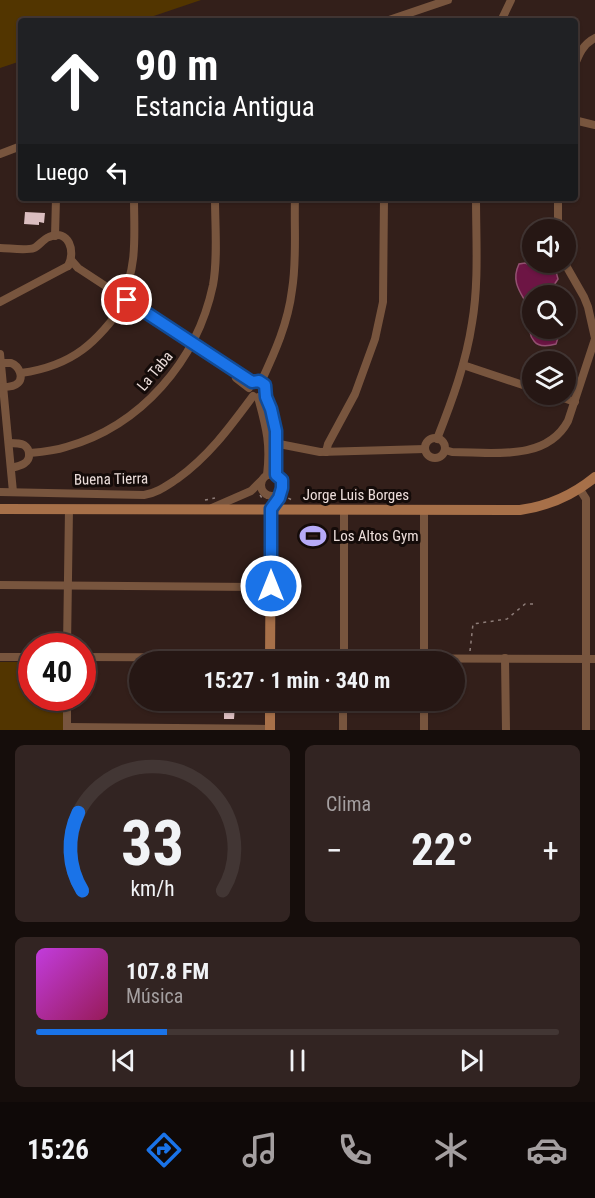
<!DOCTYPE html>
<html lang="es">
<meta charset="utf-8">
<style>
body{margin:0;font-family:"Roboto Condensed",sans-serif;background:#322422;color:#f1f3f6;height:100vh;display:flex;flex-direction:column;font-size:22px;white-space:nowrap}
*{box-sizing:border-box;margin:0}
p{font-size:20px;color:#a49fa0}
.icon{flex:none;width:33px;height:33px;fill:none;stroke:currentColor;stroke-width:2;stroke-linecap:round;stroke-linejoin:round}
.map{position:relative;height:730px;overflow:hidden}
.panel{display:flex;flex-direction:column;gap:15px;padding:15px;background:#150d0b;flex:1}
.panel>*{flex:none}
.top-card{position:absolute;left:18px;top:18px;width:560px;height:183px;border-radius:6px;box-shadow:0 2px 4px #0004,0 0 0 2px #423634;background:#202124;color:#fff;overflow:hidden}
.tools{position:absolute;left:522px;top:219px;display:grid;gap:12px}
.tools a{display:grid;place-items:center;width:54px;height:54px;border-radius:50%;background:#261714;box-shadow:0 2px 4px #0004,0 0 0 2px #423634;font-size:30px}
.speed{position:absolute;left:18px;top:633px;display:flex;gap:12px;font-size:30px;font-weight:700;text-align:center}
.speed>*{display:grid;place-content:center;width:78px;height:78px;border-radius:50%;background:#261714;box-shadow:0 2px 4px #0004,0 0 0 2px #423634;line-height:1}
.speed .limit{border:9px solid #d22;background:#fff;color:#111}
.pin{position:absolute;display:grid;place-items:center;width:51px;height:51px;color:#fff;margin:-26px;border:3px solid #fff;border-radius:50%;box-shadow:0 2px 6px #0007}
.me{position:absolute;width:66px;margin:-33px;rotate:0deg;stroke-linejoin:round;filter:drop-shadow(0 0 4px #0008)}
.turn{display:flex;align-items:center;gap:21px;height:126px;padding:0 18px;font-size:27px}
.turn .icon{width:78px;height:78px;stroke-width:2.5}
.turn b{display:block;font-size:42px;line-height:51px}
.then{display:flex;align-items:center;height:57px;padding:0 18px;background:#0003;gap:12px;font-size:22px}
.big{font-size:45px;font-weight:700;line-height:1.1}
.panel .widget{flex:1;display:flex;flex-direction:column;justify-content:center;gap:9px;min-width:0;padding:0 21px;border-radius:9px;background:#322422}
.panel .dial{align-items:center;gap:0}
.dial svg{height:156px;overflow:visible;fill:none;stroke:#423634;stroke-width:7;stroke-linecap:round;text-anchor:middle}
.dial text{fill:#f1f3f6;stroke:none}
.song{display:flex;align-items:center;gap:18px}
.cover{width:72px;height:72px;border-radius:9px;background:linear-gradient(135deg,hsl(290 70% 55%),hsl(330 70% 35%))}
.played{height:6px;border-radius:3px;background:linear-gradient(90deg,#1a73e8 25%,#423634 25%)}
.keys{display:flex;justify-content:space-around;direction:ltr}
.heat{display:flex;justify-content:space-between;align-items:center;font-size:33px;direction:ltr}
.panel .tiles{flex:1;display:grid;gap:15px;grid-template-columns:1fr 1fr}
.widget:last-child{grid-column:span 2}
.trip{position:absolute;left:129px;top:651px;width:336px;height:60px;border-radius:30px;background:#261714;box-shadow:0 2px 4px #0004,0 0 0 2px #423634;font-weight:700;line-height:60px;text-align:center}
.tab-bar{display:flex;height:96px;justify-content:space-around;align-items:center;background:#0f0908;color:#a49fa0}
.tab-bar .icon{width:42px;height:42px}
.tab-bar .current{color:#1a73e8}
.tab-bar b{font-size:27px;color:#f1f3f6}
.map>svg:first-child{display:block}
.green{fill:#523500}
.water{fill:#6d1544;stroke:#935171;stroke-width:1.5}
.building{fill:#dbbec0}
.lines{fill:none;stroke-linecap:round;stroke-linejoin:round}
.path{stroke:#8f7e7a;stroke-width:1.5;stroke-dasharray:3 4.5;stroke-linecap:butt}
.street{stroke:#78553e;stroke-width:8}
.secondary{stroke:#a77049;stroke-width:10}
.route-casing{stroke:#114b97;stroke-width:15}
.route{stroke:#1a73e8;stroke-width:10}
.labels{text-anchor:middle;stroke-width:6;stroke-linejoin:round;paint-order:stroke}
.street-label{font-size:15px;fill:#ecdedb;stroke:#140b09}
.poi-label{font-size:15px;fill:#ecdedb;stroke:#140b09;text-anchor:start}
</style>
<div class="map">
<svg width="595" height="730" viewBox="0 0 595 730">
<rect width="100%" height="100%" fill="#331f1a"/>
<g class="green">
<polygon points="0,0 201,0 139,21 21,21 21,61 0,68"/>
<polygon points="0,662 31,662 32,698 64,698 64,730 0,730"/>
</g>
<path class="water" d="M525,263L530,265L533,263C550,262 554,261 558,279L552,288L553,295L532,296V328H566V311L571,315L573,324L569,330L560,332L556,344C549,346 539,348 534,341C526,332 533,323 531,313C525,296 509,285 519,264Z"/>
<g class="building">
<polygon points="25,212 45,213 44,223 39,222 39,225 24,224"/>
<polygon points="224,706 235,706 234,719 224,719"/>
</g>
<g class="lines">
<g class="path">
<polyline points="260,495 262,498 288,498 292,500"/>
<polyline points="205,500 215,498"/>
<polyline points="470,651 473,624 507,619 525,604 535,604"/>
</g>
<g class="street">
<polyline points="386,21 448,0"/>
<polyline points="501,21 511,0"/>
<path d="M574,67C579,54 583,44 595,38"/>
<polyline points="574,120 595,125"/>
<polyline points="0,154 21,146"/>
<polyline points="558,230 558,198"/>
<polyline points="55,236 56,198"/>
<path d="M0,248C9,248 26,251 34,248C39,246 43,239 49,237C69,228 76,252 68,266"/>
<polyline points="71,260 78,268 252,382"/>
<polyline points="564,262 584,297 588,307 595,338"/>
<path d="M121,299C138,268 134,233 134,198"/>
<polyline points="0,302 68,266"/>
<polyline points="0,354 13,492"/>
<path d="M1,363C2,363 10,363 11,363C19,366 24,377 18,383C14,387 8,387 3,387"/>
<polyline points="463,365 532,388"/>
<path d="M21,373C73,366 98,342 127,300"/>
<polyline points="236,378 249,388"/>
<path d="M261,382C275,352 288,323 292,290C297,260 294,228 295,198"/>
<polyline points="265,392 274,420 276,431 276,475"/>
<polyline points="552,394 575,402"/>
<path d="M258,397C266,427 271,443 267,475"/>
<circle cx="435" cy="448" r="10"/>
<path d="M437,439C452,401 466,363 472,323C479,283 476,239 476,198"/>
<polyline points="269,442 320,452 425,449"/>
<path d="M9,443C14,443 20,443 24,445C27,447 29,451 29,454C30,464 19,466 11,468"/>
<path d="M445,450L452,452C492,452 546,462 568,421L595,339"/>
<polyline points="326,452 328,444 355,394 375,339 383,302 384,198"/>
<path d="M29,453C41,452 54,451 66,447C141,426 197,361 213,285C218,258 215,226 215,198"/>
<circle cx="272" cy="485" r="11"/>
<polyline points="579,488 586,499 586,730"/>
<path d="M0,492L144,495C157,493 166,486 177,479C209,456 230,427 253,396"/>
<polyline points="212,508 251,491 261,481"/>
<polyline points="0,585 271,587"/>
<polyline points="67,646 69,509"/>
<polyline points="0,657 32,657"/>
<polyline points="82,657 595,659"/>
<polyline points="505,658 506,730"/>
<polyline points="344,660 344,510"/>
<polyline points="424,662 424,510"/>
<polyline points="67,727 270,729"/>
<polyline points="67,730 67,698"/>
<polyline points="343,730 343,700"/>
<polyline points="424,730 424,700"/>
</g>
<g class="secondary">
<path d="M0,509L520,510C549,506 573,495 595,477"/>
<polyline points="270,662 271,509"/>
<polyline points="270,730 270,700"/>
</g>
</g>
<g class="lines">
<g class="route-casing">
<polyline id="route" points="127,300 252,382 259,381 265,385 266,397 271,409 276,431 276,475 282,480 282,488 279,498 271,509 271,586"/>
</g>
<use href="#route" class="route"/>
</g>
<defs>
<g id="stadium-bare" transform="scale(2.07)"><path d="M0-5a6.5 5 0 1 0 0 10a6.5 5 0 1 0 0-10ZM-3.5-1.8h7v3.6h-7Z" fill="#b7abf8" stroke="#140b09" stroke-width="2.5" paint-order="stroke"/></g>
</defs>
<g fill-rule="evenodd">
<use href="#stadium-bare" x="313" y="536"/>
</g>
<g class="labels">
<g class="street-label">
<text transform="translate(155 371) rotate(-50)" y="5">La Taba</text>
<text transform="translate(111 479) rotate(-1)" y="5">Buena Tierra</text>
<text x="356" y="500">Jorge Luis Borges</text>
</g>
<g class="poi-label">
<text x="333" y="541">Los Altos Gym</text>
</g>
</g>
</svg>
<div class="tools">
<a><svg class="icon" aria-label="sound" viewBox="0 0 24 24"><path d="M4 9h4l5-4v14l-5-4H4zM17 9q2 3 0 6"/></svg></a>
<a><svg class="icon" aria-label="search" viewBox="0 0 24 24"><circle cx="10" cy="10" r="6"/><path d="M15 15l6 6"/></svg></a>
<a><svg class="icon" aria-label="layers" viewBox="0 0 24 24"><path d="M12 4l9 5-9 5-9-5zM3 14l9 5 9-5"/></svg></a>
</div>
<div class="speed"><div class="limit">40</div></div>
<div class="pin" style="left:127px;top:300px;background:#d93025"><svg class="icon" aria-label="arrive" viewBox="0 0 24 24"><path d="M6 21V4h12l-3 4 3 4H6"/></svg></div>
<svg class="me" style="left:271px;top:586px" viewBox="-20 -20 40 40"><circle r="17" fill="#1a73e8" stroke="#fff" stroke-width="3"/><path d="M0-11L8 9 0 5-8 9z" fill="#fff"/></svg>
<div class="trip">15:27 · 1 min · 340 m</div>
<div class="top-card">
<div class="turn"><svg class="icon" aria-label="ahead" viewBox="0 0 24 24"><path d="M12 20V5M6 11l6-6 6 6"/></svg><div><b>90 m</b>Estancia Antigua</div></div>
<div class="then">Luego<svg class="icon" aria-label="left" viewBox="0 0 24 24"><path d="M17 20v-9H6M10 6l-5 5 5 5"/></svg></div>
</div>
</div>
<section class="panel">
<div class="tiles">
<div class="widget dial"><svg viewBox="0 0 100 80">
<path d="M14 69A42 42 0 1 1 86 69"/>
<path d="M14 69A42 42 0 0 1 12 29" stroke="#1a73e8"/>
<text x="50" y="56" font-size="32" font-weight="700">33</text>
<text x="50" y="72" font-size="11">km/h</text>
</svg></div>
<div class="widget"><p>Clima</p>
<div class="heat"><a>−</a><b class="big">22°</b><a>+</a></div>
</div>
<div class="widget">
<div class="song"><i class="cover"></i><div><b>107.8 FM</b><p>Música</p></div></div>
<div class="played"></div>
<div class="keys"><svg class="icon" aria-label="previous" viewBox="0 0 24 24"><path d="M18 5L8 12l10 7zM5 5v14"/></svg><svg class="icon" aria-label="pause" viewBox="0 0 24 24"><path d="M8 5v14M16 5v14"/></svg><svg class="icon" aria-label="next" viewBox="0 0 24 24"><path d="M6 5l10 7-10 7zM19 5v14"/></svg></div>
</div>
</div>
</section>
<nav class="tab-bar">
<b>15:26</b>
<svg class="icon current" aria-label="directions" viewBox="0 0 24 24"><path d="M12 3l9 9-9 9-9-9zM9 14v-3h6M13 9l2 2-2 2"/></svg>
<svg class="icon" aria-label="music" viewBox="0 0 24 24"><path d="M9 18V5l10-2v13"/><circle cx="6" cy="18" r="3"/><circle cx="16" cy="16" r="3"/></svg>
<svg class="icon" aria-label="phone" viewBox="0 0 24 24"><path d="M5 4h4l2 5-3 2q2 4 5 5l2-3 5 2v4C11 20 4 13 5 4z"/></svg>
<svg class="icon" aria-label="climate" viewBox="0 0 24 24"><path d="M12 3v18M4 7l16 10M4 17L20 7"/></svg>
<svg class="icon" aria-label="car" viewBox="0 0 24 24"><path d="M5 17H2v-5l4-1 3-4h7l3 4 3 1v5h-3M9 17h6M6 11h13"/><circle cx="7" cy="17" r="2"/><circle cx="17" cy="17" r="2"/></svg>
</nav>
